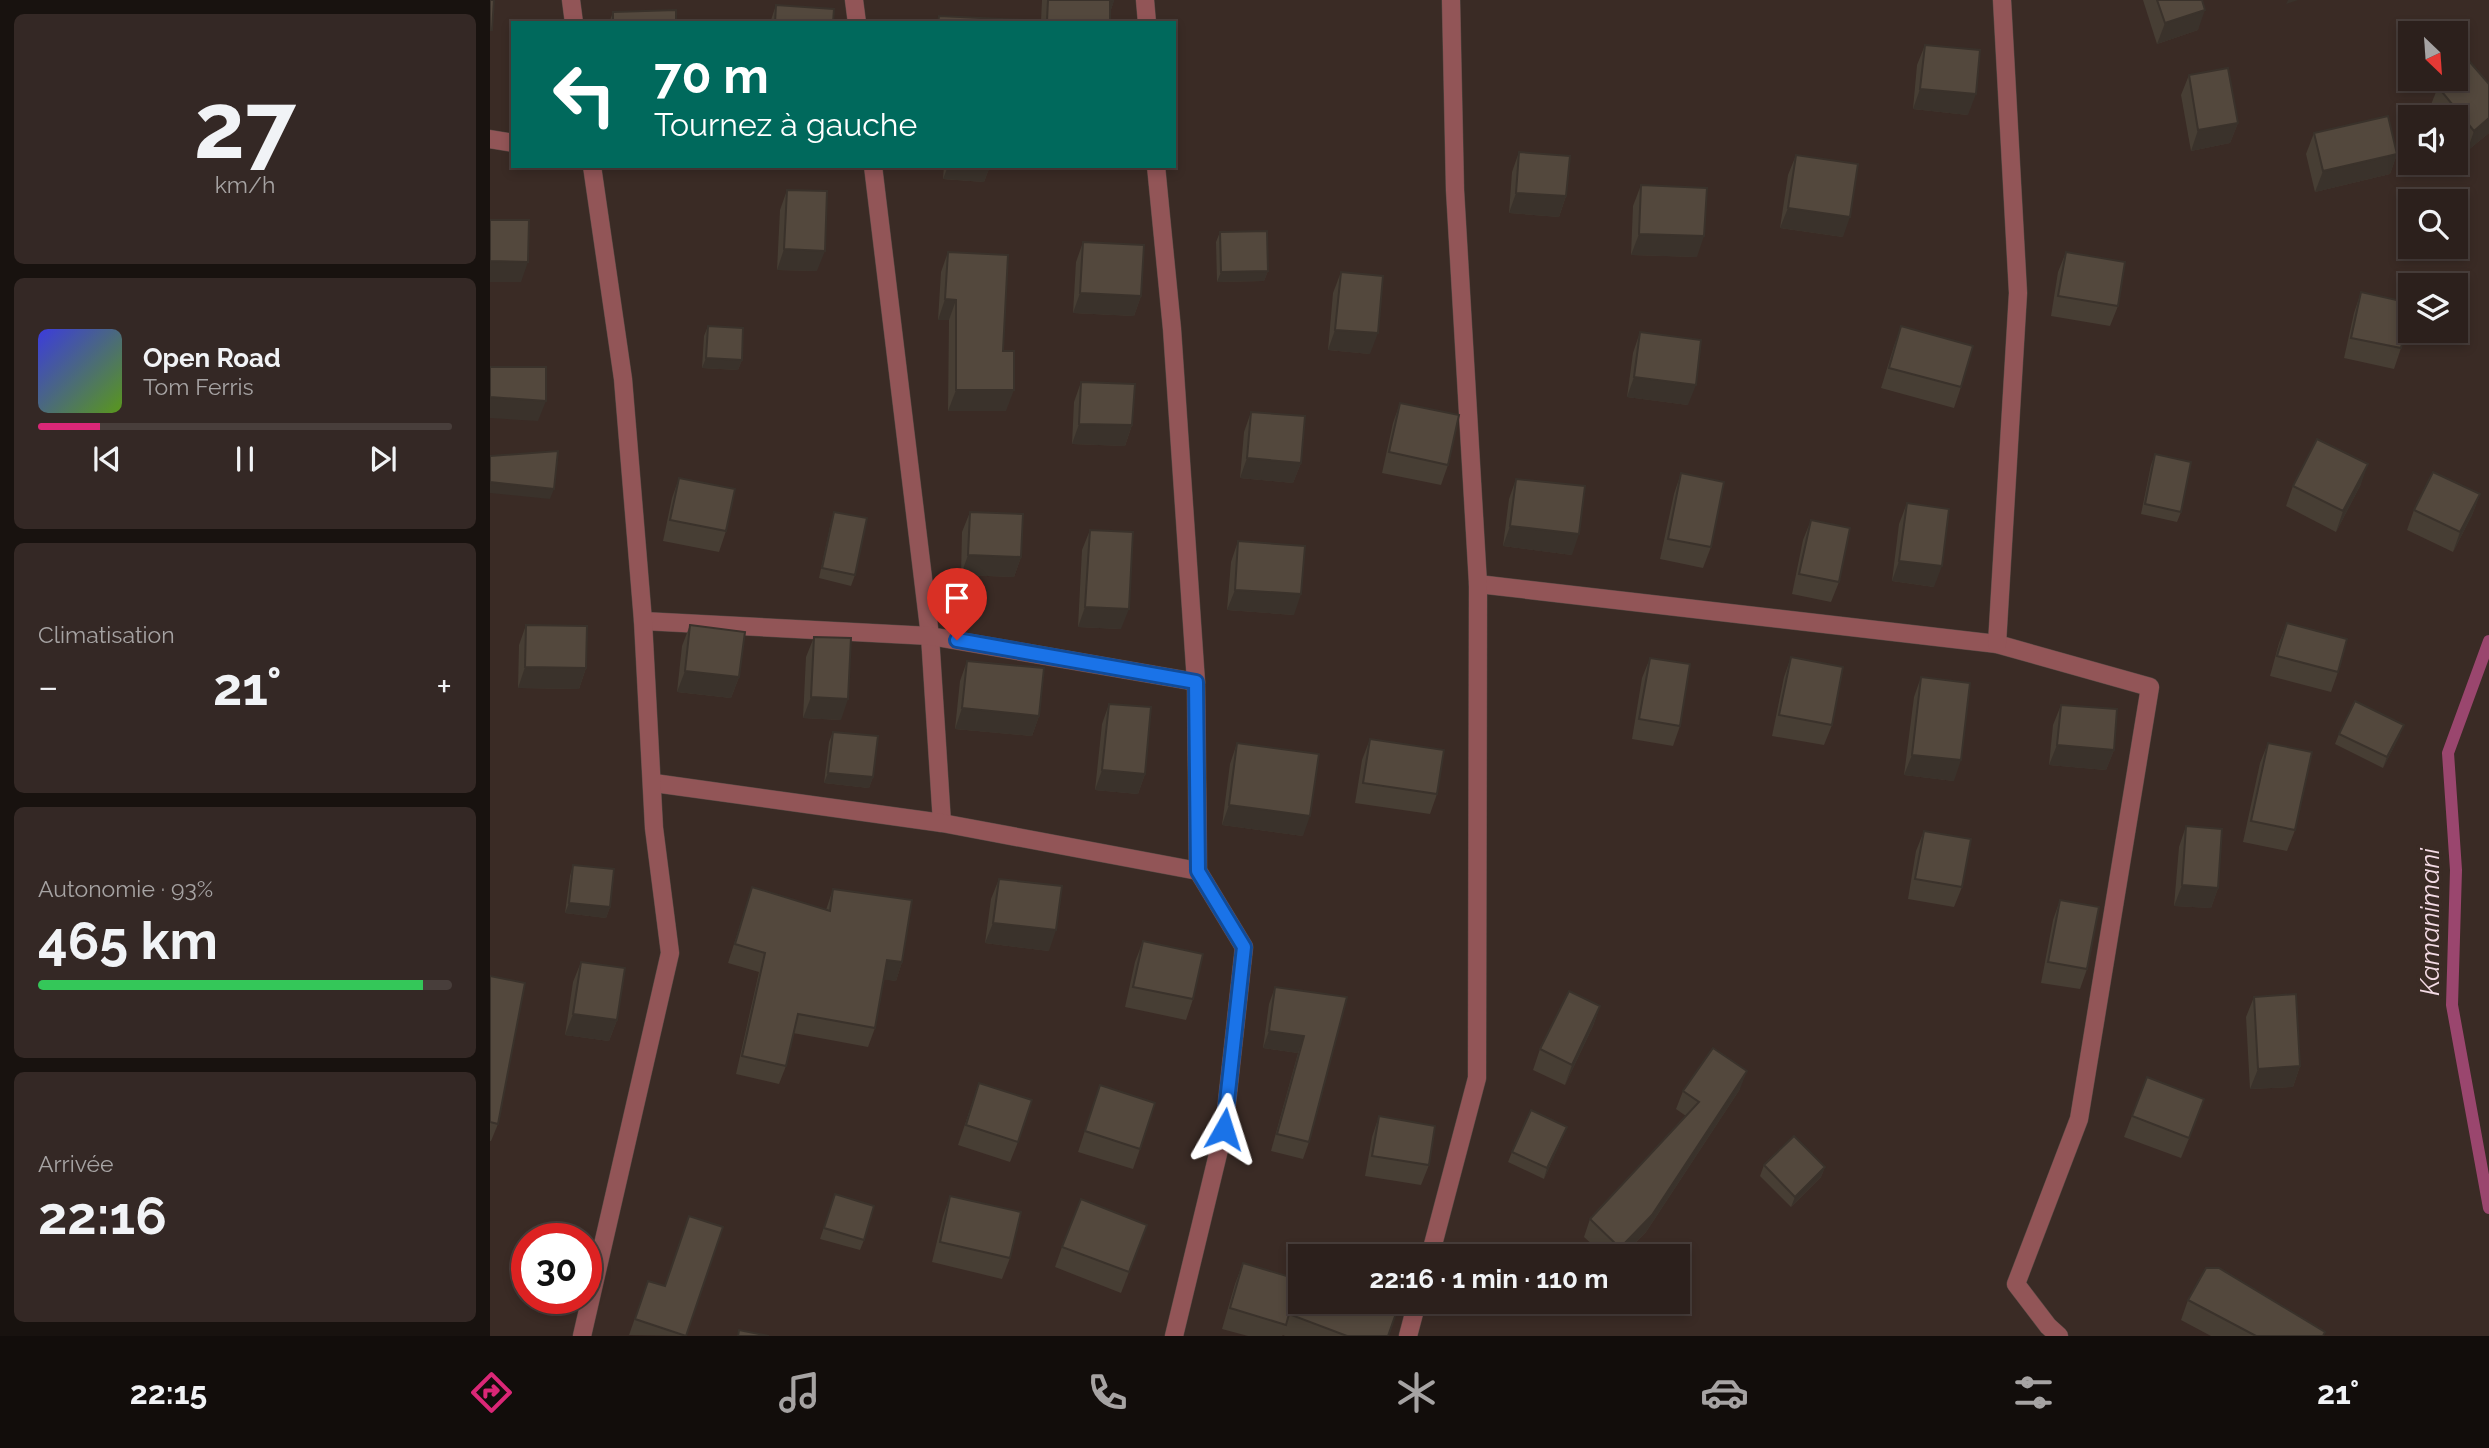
<!DOCTYPE html>
<html lang="fr">
<meta charset="utf-8">
<style>
body{margin:0;font-family:Raleway,sans-serif;background:#342825;color:#f1f3f6;height:100vh;display:flex;flex-direction:column;font-size:26px;white-space:nowrap}
*{box-sizing:border-box;margin:0}
p{font-size:23px;color:#a6a3a3}
.icon{flex:none;width:38px;height:38px;fill:none;stroke:currentColor;stroke-width:2;stroke-linecap:round;stroke-linejoin:round}
.map{position:relative;flex:1;overflow:hidden}
.sheet{display:flex;flex-direction:column;gap:14px;padding:14px;background:#18120f;width:490px}
.sheet>*{flex:none}
.top-card{position:absolute;left:21px;top:21px;width:665px;height:147px;border-radius:0px;box-shadow:0 4px 10px #0003,0 0 0 2px #483e3b;background:#00695c;color:#fff;overflow:hidden}
.needle{width:46px;rotate:155deg}
.tools{position:absolute;left:1908px;top:21px;display:grid;gap:14px}
.tools a{display:grid;place-items:center;width:70px;height:70px;border-radius:0px;background:#2c201c;box-shadow:0 4px 10px #0003,0 0 0 2px #483e3b;font-size:35px}
.speed{position:absolute;left:21px;top:1223px;display:flex;gap:14px;font-size:35px;font-weight:700;text-align:center}
.speed>*{display:grid;place-content:center;width:91px;height:91px;border-radius:50%;background:#2c201c;box-shadow:0 4px 10px #0003,0 0 0 2px #483e3b;line-height:1}
.speed .limit{border:10px solid #d22;background:#fff;color:#111}
.pin{position:absolute;display:grid;place-items:center;width:60px;height:60px;color:#fff;margin:-72px -30px;border-radius:50% 50% 50% 0;rotate:-45deg;box-shadow:0 0 7px #0007}
.pin .icon{rotate:45deg}
.me{position:absolute;width:77px;margin:-38px;rotate:6deg;stroke-linejoin:round;filter:drop-shadow(0 0 5px #0008)}
.turn{display:flex;align-items:center;gap:24px;height:147px;padding:0 28px;font-size:32px}
.turn .icon{width:91px;height:91px;stroke-width:2.5}
.turn b{display:block;font-size:49px;line-height:60px}
.big{font-size:52px;font-weight:700;line-height:1.1}
.sheet .card{flex:1;display:flex;flex-direction:column;justify-content:center;gap:10px;min-width:0;padding:0 24px;border-radius:10px;background:#342825}
.sheet .dial{align-items:center;gap:0}
.dial b{font-size:91px;line-height:1}
.song{display:flex;align-items:center;gap:21px}
.cover{width:84px;height:84px;border-radius:10px;background:linear-gradient(135deg,hsl(240 70% 55%),hsl(90 70% 35%))}
.played{height:7px;border-radius:4px;background:linear-gradient(90deg,#db2777 15%,#483e3b 15%)}
.keys{display:flex;justify-content:space-around;direction:ltr}
.heat{display:flex;justify-content:space-between;align-items:center;font-size:38px;direction:ltr}
.charge{height:10px;border-radius:5px;background:linear-gradient(90deg,#34c759 93%,#483e3b 0)}
.trip{position:absolute;left:798px;top:1244px;width:402px;height:70px;border-radius:0px;background:#2c201c;box-shadow:0 4px 10px #0003,0 0 0 2px #483e3b;font-weight:700;line-height:70px;text-align:center}
.tabs{display:flex;height:112px;justify-content:space-around;align-items:center;background:#120d0b;color:#a6a3a3}
.tabs .icon{width:49px;height:49px}
.tabs .on{color:#db2777}
.tabs b{font-size:32px;color:#f1f3f6}
main{display:flex;flex:1;min-height:0}
.map>svg:first-child{display:block}
.lines{fill:none;stroke-linecap:round;stroke-linejoin:round}
.stream{stroke:#9a466e;stroke-width:12}
.minor-casing{stroke:#574944;stroke-width:19}
.minor{stroke:#925557;stroke-width:18}
.wall{fill:#473e34}
.shaded-wall{fill:#3a322b}
.building{fill:#53483d;stroke:#3a322b;stroke-width:2}
.route-casing{stroke:#114b97;stroke-width:18}
.route{stroke:#1a73e8;stroke-width:12}
.labels{text-anchor:middle;stroke-width:7;stroke-linejoin:round;paint-order:stroke}
.water-label{font-size:26px;font-style:italic;fill:#f4dbe5;stroke:#3a2b25}
</style>
<main>
<section class="sheet">
<div class="card dial"><b>27</b><p>km/h</p></div>
<div class="card">
<div class="song"><i class="cover"></i><div><b>Open Road</b><p>Tom Ferris</p></div></div>
<div class="played"></div>
<div class="keys"><svg class="icon" aria-label="previous" viewBox="0 0 24 24"><path d="M18 5L8 12l10 7zM5 5v14"/></svg><svg class="icon" aria-label="pause" viewBox="0 0 24 24"><path d="M8 5v14M16 5v14"/></svg><svg class="icon" aria-label="next" viewBox="0 0 24 24"><path d="M6 5l10 7-10 7zM19 5v14"/></svg></div>
</div>
<div class="card"><p>Climatisation</p>
<div class="heat"><a>−</a><b class="big">21°</b><a>+</a></div>
</div>
<div class="card"><p>Autonomie · 93%</p><b class="big">465 km</b><div class="charge"></div></div>
<div class="card"><p>Arrivée</p><b class="big">22:16</b></div>
</section>
<div class="map">
<svg width="1999" height="1336" viewBox="0 0 1999 1336">
<rect width="100%" height="100%" fill="#3a2b25"/>
<g class="lines">
<polyline class="stream" points="1999,641 1958,753 1966,870 1962,1005 1999,1208"/>
<g class="minor-casing">
<g id="minor">
<polyline points="81,0 84,23"/>
<polyline points="364,0 367,23"/>
<polyline points="655,0 657,23"/>
<polyline points="0,139 23,143"/>
<polyline points="383,166 440,636 452,823"/>
<polyline points="666,166 682,329 706,682 708,871 754,947 734,1129 684,1336"/>
<polyline points="988,584 1507,644 1660,687 1589,1119 1526,1284 1558,1326 1569,1336"/>
<polyline points="153,621 440,636 706,682"/>
<polyline points="1507,644 1528,293 1512,0"/>
<polyline points="164,783 452,823 708,871"/>
<polyline points="940,1256 987,1078 988,584 965,190 961,0"/>
<polyline points="92,1336 180,953 164,828 153,621 133,379 102,166"/>
<polyline points="918,1336 927,1302"/>
</g>
</g>
<use href="#minor" class="minor"/>
</g>
<g class="wall">
<polygon points="552,0 624,0 620,13 620,23 446,23 449,16 551,21"/>
<polygon points="1653,0 1712,0 1708,30 1667,44"/>
<polygon points="286,5 343,23 280,23"/>
<polygon points="123,12 186,23 119,23"/>
<polygon points="1435,45 1478,115 1423,109 1427,65"/>
<polygon points="1699,75 1748,123 1740,143 1701,151 1691,95"/>
<polygon points="1999,84 1999,133 1977,151 1965,137 1965,117 1949,117 1940,107 1948,87"/>
<polygon points="1824,133 1907,154 1900,174 1825,192 1816,154"/>
<polygon points="1029,152 1076,196 1069,217 1019,213 1022,172"/>
<polygon points="1306,155 1353,237 1290,228 1298,175"/>
<polygon points="454,166 500,166 494,182 453,179"/>
<polygon points="1151,185 1207,257 1141,255 1143,206"/>
<polygon points="297,190 327,271 287,270 290,210"/>
<polygon points="730,232 778,271 774,281 727,282 726,242"/>
<polygon points="593,242 651,296 644,316 583,313 586,262"/>
<polygon points="458,252 513,351 516,411 458,411 459,320 448,320 451,272"/>
<polygon points="1576,252 1628,306 1620,326 1561,316 1568,272"/>
<polygon points="851,272 880,354 838,350 843,293"/>
<polygon points="1871,292 1911,348 1904,369 1854,358 1864,313"/>
<polygon points="218,326 252,360 248,370 212,368 214,336"/>
<polygon points="1411,326 1471,387 1464,408 1391,388 1404,346"/>
<polygon points="1150,332 1198,405 1137,397 1143,353"/>
<polygon points="591,382 642,425 635,446 582,444 584,402"/>
<polygon points="910,403 958,465 951,485 892,473 903,423"/>
<polygon points="761,412 811,463 803,483 750,478 754,432"/>
<polygon points="1665,454 1691,512 1687,522 1651,514 1661,465"/>
<polygon points="1191,473 1221,547 1213,568 1170,559 1184,494"/>
<polygon points="189,478 236,531 229,552 173,541 182,498"/>
<polygon points="1026,479 1082,555 1013,546 1019,499"/>
<polygon points="1871,484 1846,532 1796,506 1803,486"/>
<polygon points="1990,494 1982,515 1963,552 1917,530 1924,510"/>
<polygon points="1417,503 1444,587 1402,581 1409,524"/>
<polygon points="344,512 365,575 361,586 329,578 341,522"/>
<polygon points="480,512 531,557 524,577 471,575 472,532"/>
<polygon points="1321,520 1349,582 1341,602 1302,594 1313,540"/>
<polygon points="600,530 631,629 588,627 592,550"/>
<polygon points="748,541 804,615 737,610 741,562"/>
<polygon points="1797,623 1848,672 1841,692 1780,676 1789,643"/>
<polygon points="36,625 96,668 89,689 28,688 29,645"/>
<polygon points="200,625 249,677 241,698 187,692 192,646"/>
<polygon points="324,637 351,720 313,718 316,657"/>
<polygon points="1301,657 1342,725 1334,745 1282,736 1294,677"/>
<polygon points="1160,658 1190,726 1183,746 1142,739 1152,678"/>
<polygon points="477,661 549,716 542,736 465,729 470,681"/>
<polygon points="1431,677 1464,781 1414,775 1424,697"/>
<polygon points="619,704 655,774 648,794 605,790 612,724"/>
<polygon points="1571,705 1624,750 1616,770 1559,765 1563,725"/>
<polygon points="343,732 383,777 379,788 334,783 339,742"/>
<polygon points="1849,734 1910,735 1893,768 1845,744"/>
<polygon points="880,739 947,794 940,814 865,803 872,760"/>
<polygon points="747,743 813,836 732,825 740,764"/>
<polygon points="1778,743 1805,830 1797,851 1753,842 1770,763"/>
<polygon points="1696,826 1728,888 1721,908 1684,906 1689,847"/>
<polygon points="1434,831 1472,887 1464,907 1418,899 1426,851"/>
<polygon points="83,865 120,907 116,918 75,913 80,876"/>
<polygon points="509,879 559,951 495,943 501,899"/>
<polygon points="262,887 336,910 343,889 412,962 406,981 393,979 385,1028 378,1047 303,1033 296,1066 289,1084 246,1074 269,972 238,963"/>
<polygon points="1570,900 1597,969 1590,989 1551,983 1563,920"/>
<polygon points="653,941 703,999 696,1020 635,1007 645,962"/>
<polygon points="91,962 127,1020 119,1041 75,1035 83,982"/>
<polygon points="0,976 8,1124 1,1141 0,1141"/>
<polygon points="785,987 857,997 819,1142 813,1159 781,1151 808,1053 773,1048 779,1004"/>
<polygon points="1764,997 1810,1066 1803,1087 1760,1089 1756,1017"/>
<polygon points="1110,1006 1103,1026 1075,1085 1043,1070 1050,1049"/>
<polygon points="489,1083 528,1142 520,1162 468,1145"/>
<polygon points="610,1085 650,1149 643,1169 588,1152"/>
<polygon points="1250,1089 1156,1232 1132,1256 1115,1256 1094,1237 1100,1219 1196,1116 1186,1109 1193,1091"/>
<polygon points="889,1116 939,1165 931,1185 875,1176 882,1137"/>
<polygon points="1642,1116 1707,1119 1691,1158 1634,1137"/>
<polygon points="1077,1127 1054,1179 1018,1162 1022,1152"/>
<polygon points="1274,1165 1335,1167 1331,1177 1301,1207 1270,1176"/>
<polygon points="345,1194 374,1240 370,1250 330,1239"/>
<polygon points="460,1196 520,1258 512,1279 442,1262 453,1216"/>
<polygon points="657,1225 631,1293 565,1267 572,1247"/>
<polygon points="753,1263 898,1336 795,1336 793,1335 792,1336 758,1336 732,1329 745,1284"/>
<polygon points="158,1281 175,1286 196,1336 139,1335"/>
<polygon points="1698,1300 1834,1336 1721,1336 1691,1320"/>
</g>
<g class="shaded-wall">
<polygon points="1798,0 1808,0 1796,4"/>
<polygon points="620,1 624,1 617,21"/>
<polygon points="1715,10 1708,30 1667,44 1675,23"/>
<polygon points="1430,89 1486,94 1478,115 1423,109"/>
<polygon points="1999,118 1999,133 1977,151 1984,131"/>
<polygon points="1748,123 1740,143 1701,151 1708,130"/>
<polygon points="1907,154 1900,174 1825,192 1833,171"/>
<polygon points="458,166 500,166 494,182 453,179"/>
<polygon points="1026,193 1076,196 1069,217 1019,213"/>
<polygon points="1298,208 1360,217 1353,237 1290,228"/>
<polygon points="1149,234 1214,236 1207,257 1141,255"/>
<polygon points="294,249 335,251 327,271 287,270"/>
<polygon points="0,261 38,262 31,282 0,282"/>
<polygon points="778,271 774,281 727,282 731,272"/>
<polygon points="590,293 651,296 644,316 583,313"/>
<polygon points="455,299 466,300 459,320 448,320"/>
<polygon points="845,330 888,333 880,354 838,350"/>
<polygon points="216,358 252,360 248,370 212,368"/>
<polygon points="1144,377 1206,385 1198,405 1137,397"/>
<polygon points="466,390 524,390 516,411 458,411"/>
<polygon points="0,397 56,401 48,421 0,418"/>
<polygon points="589,424 642,425 635,446 582,444"/>
<polygon points="757,458 811,463 803,483 750,478"/>
<polygon points="1878,464 1871,484 1846,532 1853,511"/>
<polygon points="0,482 64,489 60,499 0,493"/>
<polygon points="1990,494 1982,515 1963,552 1970,532"/>
<polygon points="1020,526 1089,534 1082,555 1013,546"/>
<polygon points="478,555 531,557 524,577 471,575"/>
<polygon points="1409,561 1452,566 1444,587 1402,581"/>
<polygon points="745,590 811,594 804,615 737,610"/>
<polygon points="595,607 639,609 631,629 588,627"/>
<polygon points="35,667 96,668 89,689 28,688"/>
<polygon points="195,671 249,677 241,698 187,692"/>
<polygon points="321,697 358,699 351,720 313,718"/>
<polygon points="472,708 549,716 542,736 465,729"/>
<polygon points="1914,725 1910,735 1893,768 1897,757"/>
<polygon points="1567,745 1624,750 1616,770 1559,765"/>
<polygon points="1422,755 1471,760 1464,781 1414,775"/>
<polygon points="612,770 655,774 648,794 605,790"/>
<polygon points="338,773 383,777 379,788 334,783"/>
<polygon points="739,805 820,816 813,836 732,825"/>
<polygon points="1692,885 1728,888 1721,908 1684,906"/>
<polygon points="79,903 120,907 116,918 75,913"/>
<polygon points="503,923 566,930 559,951 495,943"/>
<polygon points="397,960 412,962 406,981 390,979"/>
<polygon points="1110,1006 1103,1026 1075,1085 1082,1065"/>
<polygon points="83,1014 127,1020 119,1041 75,1035"/>
<polygon points="779,1031 814,1036 808,1053 773,1048"/>
<polygon points="1810,1066 1803,1087 1760,1089 1768,1069"/>
<polygon points="1257,1071 1250,1089 1156,1232 1132,1256 1127,1256 1130,1248"/>
<polygon points="1077,1127 1073,1137 1054,1179 1057,1168"/>
<polygon points="1335,1167 1331,1177 1301,1207 1305,1197"/>
</g>
<g class="building">
<polygon points="0,0 4,0 2,30 0,30"/>
<polygon points="558,0 624,0 620,1 620,23 448,23 449,16 557,21"/>
<polygon points="1667,0 1712,0 1715,10 1675,23"/>
<polygon points="286,5 344,9 343,23 285,23"/>
<polygon points="186,10 186,23 123,23 123,12"/>
<polygon points="1435,45 1490,50 1486,94 1430,89"/>
<polygon points="1979,61 1999,84 1999,118 1984,131 1948,87 1958,79 1965,79 1965,72"/>
<polygon points="1738,68 1748,123 1708,130 1699,75"/>
<polygon points="1898,116 1907,154 1833,171 1824,133"/>
<polygon points="1029,152 1080,156 1076,196 1026,193"/>
<polygon points="1306,155 1368,164 1360,217 1298,208"/>
<polygon points="1151,185 1217,188 1214,236 1149,234"/>
<polygon points="297,190 337,191 335,251 294,249"/>
<polygon points="0,220 39,220 38,262 0,261"/>
<polygon points="777,231 778,271 731,272 730,232"/>
<polygon points="593,242 654,245 651,296 590,293"/>
<polygon points="458,252 518,255 513,351 524,351 524,390 466,390 466,300 455,299"/>
<polygon points="1576,252 1635,262 1628,306 1568,296"/>
<polygon points="851,272 893,276 888,333 845,330"/>
<polygon points="1871,292 1920,303 1920,310 1911,348 1861,338"/>
<polygon points="218,326 253,328 252,360 216,358"/>
<polygon points="1411,326 1483,346 1471,387 1399,368"/>
<polygon points="1150,332 1211,340 1206,385 1144,377"/>
<polygon points="0,367 56,367 56,401 0,397"/>
<polygon points="591,382 645,384 642,425 589,424"/>
<polygon points="910,403 969,415 958,465 899,452"/>
<polygon points="761,412 815,416 811,463 757,458"/>
<polygon points="1827,439 1878,464 1853,511 1803,486"/>
<polygon points="68,451 64,489 0,482 0,456"/>
<polygon points="1665,454 1701,462 1691,512 1655,504"/>
<polygon points="1943,472 1990,494 1970,532 1924,510"/>
<polygon points="1191,473 1234,482 1221,547 1178,539"/>
<polygon points="189,478 245,489 236,531 180,520"/>
<polygon points="1026,479 1095,486 1089,534 1020,526"/>
<polygon points="1417,503 1459,509 1452,566 1409,561"/>
<polygon points="344,512 377,518 365,575 332,568"/>
<polygon points="480,512 533,514 531,557 478,555"/>
<polygon points="1321,520 1360,528 1349,582 1309,574"/>
<polygon points="600,530 643,532 639,609 595,607"/>
<polygon points="748,541 815,546 811,594 745,590"/>
<polygon points="1797,623 1857,639 1848,672 1787,656"/>
<polygon points="36,625 97,626 96,668 35,667"/>
<polygon points="200,625 255,632 249,677 195,671"/>
<polygon points="324,637 361,638 358,699 321,697"/>
<polygon points="1301,657 1353,667 1342,725 1289,715"/>
<polygon points="1160,658 1200,664 1190,726 1149,719"/>
<polygon points="477,661 554,668 549,716 472,708"/>
<polygon points="1431,677 1480,683 1471,760 1422,755"/>
<polygon points="1865,701 1914,725 1897,757 1849,734"/>
<polygon points="619,704 661,707 655,774 612,770"/>
<polygon points="1571,705 1627,709 1624,750 1567,745"/>
<polygon points="343,732 388,736 383,777 338,773"/>
<polygon points="880,739 954,750 947,794 873,783"/>
<polygon points="747,743 829,754 820,816 739,805"/>
<polygon points="1778,743 1822,752 1805,830 1761,821"/>
<polygon points="1696,826 1732,829 1728,888 1692,885"/>
<polygon points="1434,831 1481,839 1472,887 1425,879"/>
<polygon points="83,865 124,869 120,907 79,903"/>
<polygon points="509,879 572,886 566,930 503,923"/>
<polygon points="262,887 340,911 343,889 422,900 412,962 397,960 385,1028 308,1014 296,1066 252,1056 275,953 245,944"/>
<polygon points="1570,900 1609,907 1597,969 1558,962"/>
<polygon points="653,941 713,954 703,999 643,987"/>
<polygon points="91,962 135,968 127,1020 83,1014"/>
<polygon points="0,976 35,983 8,1124 0,1122"/>
<polygon points="785,987 857,997 819,1142 787,1134 814,1036 779,1031"/>
<polygon points="1079,991 1110,1006 1082,1065 1050,1049"/>
<polygon points="1806,994 1810,1066 1768,1069 1764,997"/>
<polygon points="1223,1048 1257,1071 1162,1215 1130,1248 1100,1219 1209,1102 1193,1091"/>
<polygon points="1657,1077 1714,1099 1699,1138 1642,1116"/>
<polygon points="489,1083 542,1100 528,1142 476,1125"/>
<polygon points="610,1085 665,1103 650,1149 595,1131"/>
<polygon points="1041,1110 1077,1127 1057,1168 1022,1152"/>
<polygon points="889,1116 945,1126 939,1165 882,1156"/>
<polygon points="1304,1136 1335,1167 1305,1197 1274,1165"/>
<polygon points="345,1194 384,1206 374,1240 334,1228"/>
<polygon points="460,1196 531,1212 520,1258 450,1242"/>
<polygon points="591,1199 657,1225 639,1272 572,1247"/>
<polygon points="199,1216 233,1227 196,1336 145,1319 158,1281 175,1286"/>
<polygon points="753,1263 810,1280 810,1302 910,1302 898,1336 857,1336 799,1314 796,1325 740,1308"/>
<polygon points="1716,1268 1729,1268 1835,1332 1833,1336 1766,1336 1698,1300"/>
<polygon points="249,1330 279,1336 248,1336"/>
</g>
<g class="lines">
<g class="route-casing">
<polyline id="route" points="467,640 706,682 708,871 754,947 734,1129"/>
</g>
<use href="#route" class="route"/>
</g>
<g class="labels">
<g class="water-label">
<text transform="translate(1940 922) rotate(-90)" y="9">Kamanimani</text>
</g>
</g>
</svg>
<div class="tools">
<a><svg class="needle" viewBox="-14 -14 28 28"><path d="M0-13l5 13h-10z" fill="#e53935"/><path d="M0 13l5-13h-10z" fill="#a6a3a3"/></svg></a>
<a><svg class="icon" aria-label="sound" viewBox="0 0 24 24"><path d="M4 9h4l5-4v14l-5-4H4zM17 9q2 3 0 6"/></svg></a>
<a><svg class="icon" aria-label="search" viewBox="0 0 24 24"><circle cx="10" cy="10" r="6"/><path d="M15 15l6 6"/></svg></a>
<a><svg class="icon" aria-label="layers" viewBox="0 0 24 24"><path d="M12 4l9 5-9 5-9-5zM3 14l9 5 9-5"/></svg></a>
</div>
<div class="speed"><div class="limit">30</div></div>
<div class="pin" style="left:467px;top:640px;background:#d93025"><svg class="icon" aria-label="arrive" viewBox="0 0 24 24"><path d="M6 21V4h12l-3 4 3 4H6"/></svg></div>
<svg class="me" style="left:734px;top:1129px" viewBox="-20 -20 40 40"><path d="M0-17L14 15 0 8-14 15z" fill="#1a73e8" stroke="#fff" stroke-width="4"/></svg>
<div class="trip">22:16 · 1 min · 110 m</div>
<div class="top-card">
<div class="turn"><svg class="icon" aria-label="left" viewBox="0 0 24 24"><path d="M17 20v-9H6M10 6l-5 5 5 5"/></svg><div><b>70 m</b>Tournez à gauche</div></div>
</div>
</div>
</main>
<nav class="tabs">
<b>22:15</b>
<svg class="icon on" aria-label="directions" viewBox="0 0 24 24"><path d="M12 3l9 9-9 9-9-9zM9 14v-3h6M13 9l2 2-2 2"/></svg>
<svg class="icon" aria-label="music" viewBox="0 0 24 24"><path d="M9 18V5l10-2v13"/><circle cx="6" cy="18" r="3"/><circle cx="16" cy="16" r="3"/></svg>
<svg class="icon" aria-label="phone" viewBox="0 0 24 24"><path d="M5 4h4l2 5-3 2q2 4 5 5l2-3 5 2v4C11 20 4 13 5 4z"/></svg>
<svg class="icon" aria-label="climate" viewBox="0 0 24 24"><path d="M12 3v18M4 7l16 10M4 17L20 7"/></svg>
<svg class="icon" aria-label="car" viewBox="0 0 24 24"><path d="M5 17H2v-5l4-1 3-4h7l3 4 3 1v5h-3M9 17h6M6 11h13"/><circle cx="7" cy="17" r="2"/><circle cx="17" cy="17" r="2"/></svg>
<svg class="icon" aria-label="filters" viewBox="0 0 24 24"><path d="M4 7h16M4 17h16"/><circle cx="9" cy="7" r="2"/><circle cx="15" cy="17" r="2"/></svg>
<b>21°</b>
</nav>
